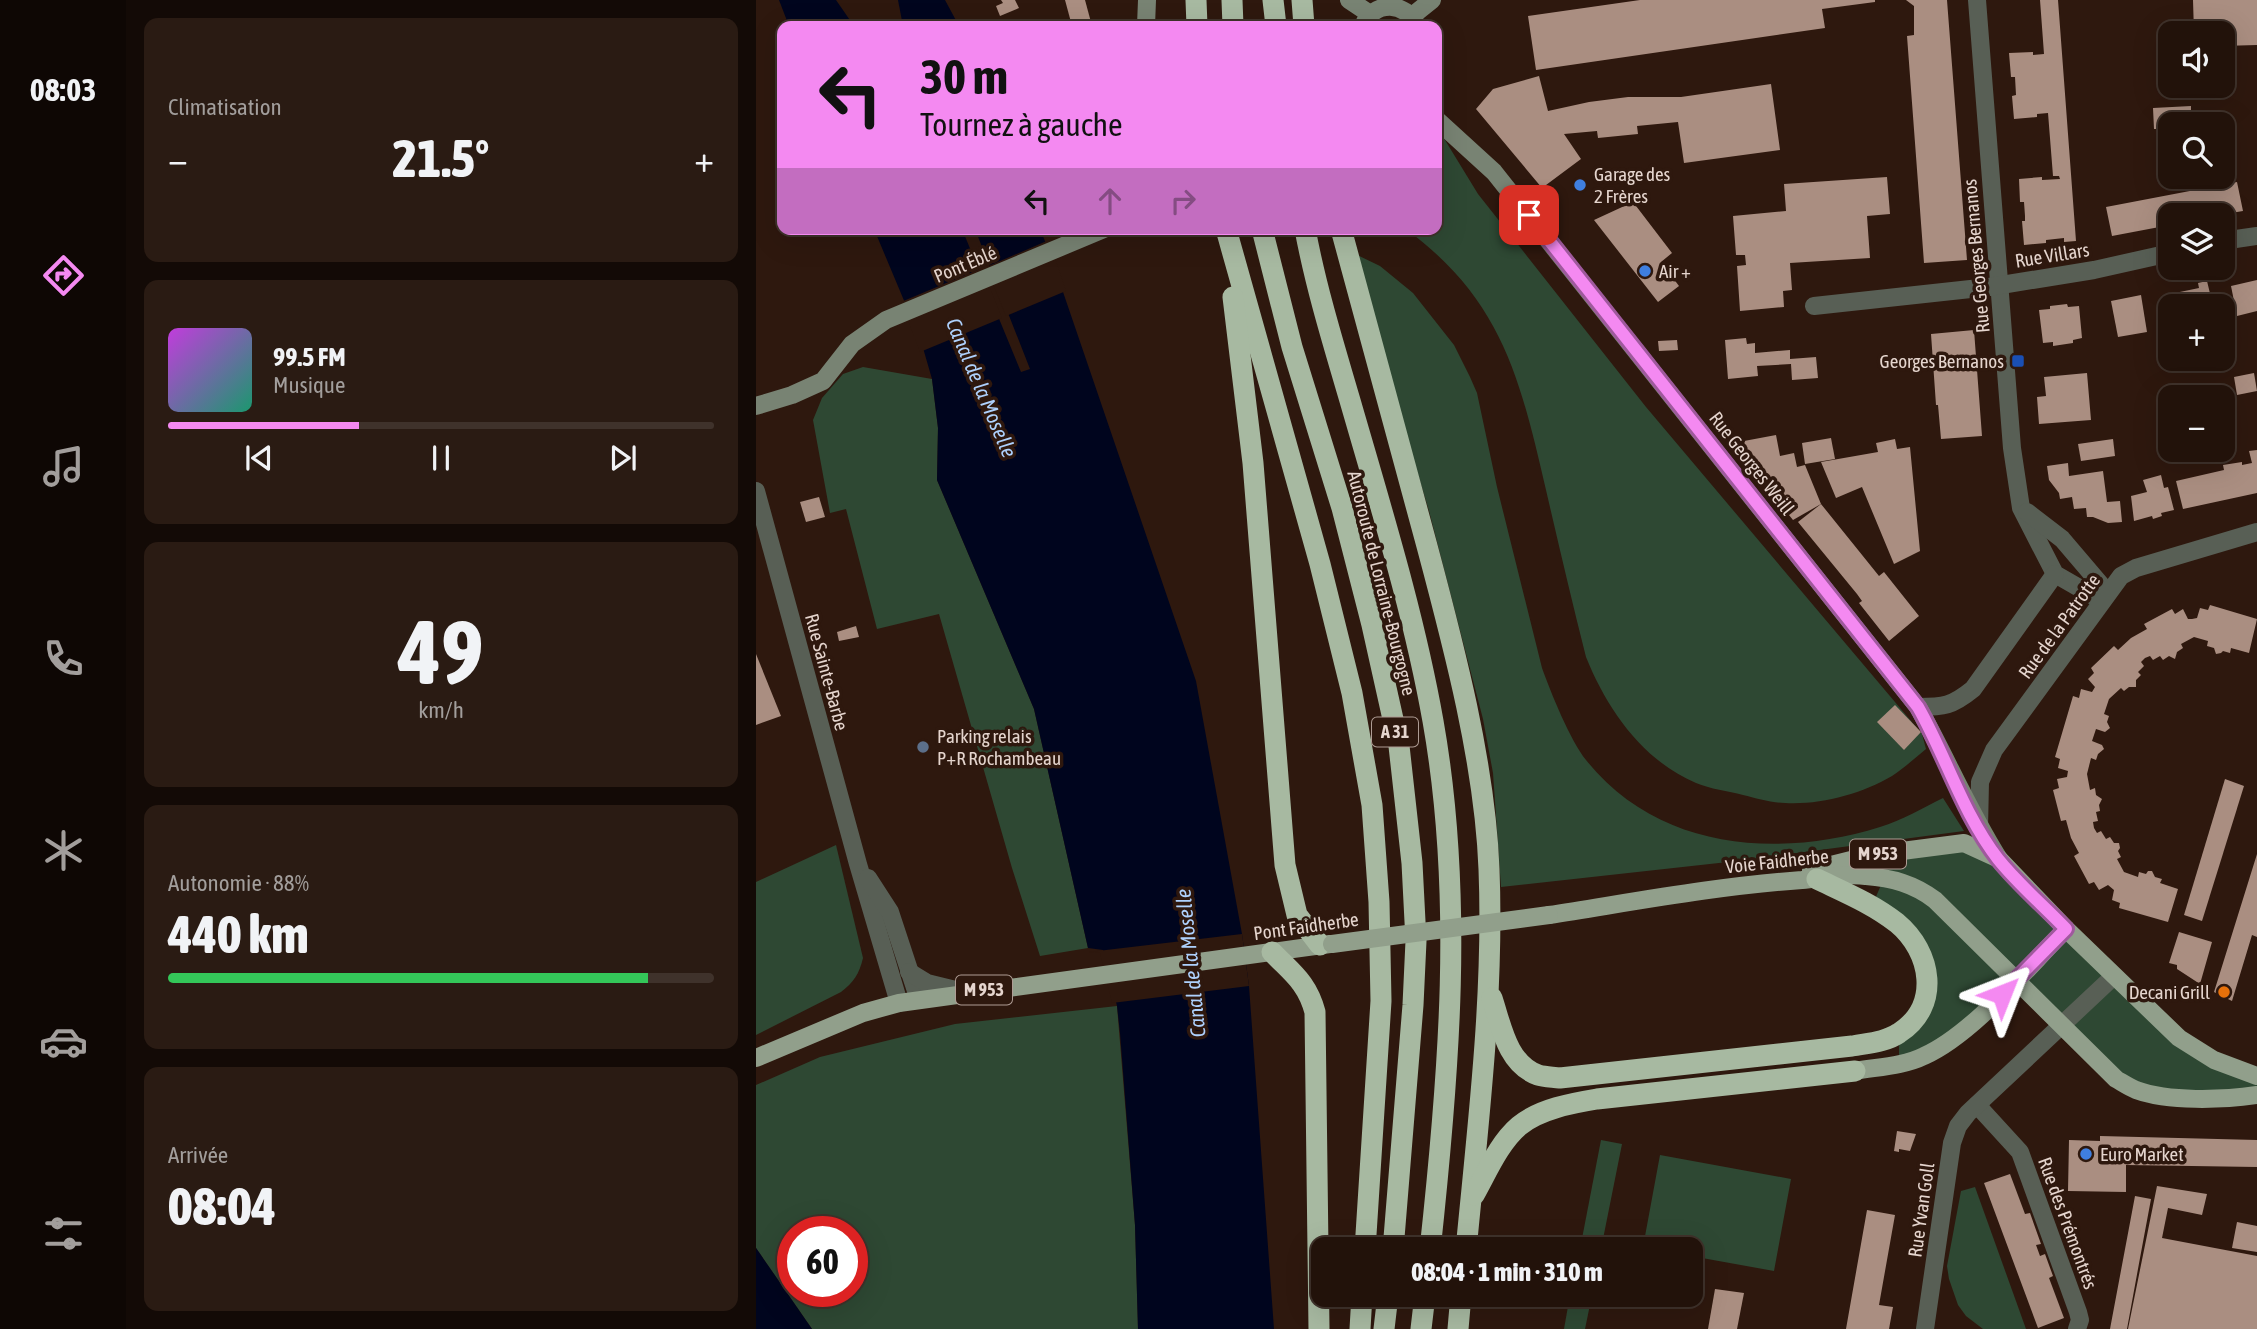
<!DOCTYPE html>
<html lang="fr">
<meta charset="utf-8">
<style>
body{margin:0;font-family:"Asap Condensed",sans-serif;background:#2a1b13;color:#f1f3f6;height:100vh;display:flex;flex-direction:column;font-size:26px;white-space:nowrap}
*{box-sizing:border-box;margin:0}
p{font-size:23px;color:#a29e9c}
.icon{flex:none;width:38px;height:38px;fill:none;stroke:currentColor;stroke-width:2;stroke-linecap:round;stroke-linejoin:round}
.map{position:relative;flex:1;overflow:hidden}
.drawer{display:flex;flex-direction:column;gap:18px;padding:18px;background:#130a06;width:630px}
.drawer>*{flex:none}
.top-card{position:absolute;left:21px;top:21px;width:665px;height:214px;border-radius:14px;box-shadow:0 7px 28px #0002,0 0 0 2px #3f322b;background:#f489f1;color:#111;overflow:hidden}
.controls{position:absolute;left:1402px;top:21px;display:grid;gap:14px}
.controls a{display:grid;place-items:center;width:77px;height:77px;border-radius:14px;background:#22120a;box-shadow:0 7px 28px #0002,0 0 0 2px #3f322b;font-size:35px}
.speed{position:absolute;left:21px;top:1216px;display:flex;gap:14px;font-size:35px;font-weight:700;text-align:center}
.speed>*{display:grid;place-content:center;width:91px;height:91px;border-radius:50%;background:#22120a;box-shadow:0 7px 28px #0002,0 0 0 2px #3f322b;line-height:1}
.speed .limit{border:10px solid #d22;background:#fff;color:#111}
.pin{position:absolute;display:grid;place-items:center;width:60px;height:60px;color:#fff;margin:-30px;border-radius:14px;box-shadow:0 4px 10px #0006}
.me{position:absolute;width:77px;margin:-38px;rotate:45deg;stroke-linejoin:round;filter:drop-shadow(0 0 5px #0008)}
.turn{display:flex;align-items:center;gap:24px;height:147px;padding:0 28px;font-size:32px}
.turn .icon{width:91px;height:91px;stroke-width:2.5}
.turn b{display:block;font-size:49px;line-height:60px}
.lanes{display:flex;align-items:center;height:66px;padding:0 28px;background:#0003;justify-content:center;gap:35px;direction:ltr}
.lanes .off{opacity:.35}
.big{font-size:52px;font-weight:800;line-height:1.1}
.drawer .widget{flex:1;display:flex;flex-direction:column;justify-content:center;gap:10px;min-width:0;padding:0 24px;border-radius:14px;background:#2a1b13}
.drawer .dial{align-items:center;gap:0}
.dial b{font-size:91px;line-height:1}
.song{display:flex;align-items:center;gap:21px}
.cover{width:84px;height:84px;border-radius:10px;background:linear-gradient(135deg,hsl(290 70% 55%),hsl(160 70% 35%))}
.played{height:7px;border-radius:4px;background:linear-gradient(90deg,#f489f1 35%,#3f322b 35%)}
.keys{display:flex;justify-content:space-around;direction:ltr}
.heat{display:flex;justify-content:space-between;align-items:center;font-size:38px;direction:ltr}
.charge{height:10px;border-radius:5px;background:linear-gradient(90deg,#34c759 88%,#3f322b 0)}
.trip{position:absolute;left:555px;top:1237px;width:392px;height:70px;border-radius:14px;background:#22120a;box-shadow:0 7px 28px #0002,0 0 0 2px #3f322b;font-weight:800;line-height:70px;text-align:center}
main{display:flex;flex:1;min-height:0}
.tabs{display:flex;flex-direction:column;width:126px;justify-content:space-around;align-items:center;background:#0e0704;color:#a29e9c}
.tabs .icon{width:49px;height:49px}
.tabs .current{color:#f489f1}
.tabs b{font-size:32px;color:#f1f3f6}
.map>svg:first-child{display:block}
.green{fill:#2e4833;fill-rule:evenodd}
.water{fill:#00051e}
.pier{fill:#2e180e}
.building{fill:#aa8e81}
.lines{fill:none;stroke-linecap:round;stroke-linejoin:round}
.minor{stroke:#585f55;stroke-width:18}
.tertiary{stroke:#585f55;stroke-width:18}
.secondary{stroke:#788373;stroke-width:18}
.primary{stroke:#919f8b;stroke-width:18}
.motorway{stroke:#a7b9a1;stroke-width:21}
.primary-bridge{stroke:#919f8b;stroke-width:18}
.route-casing{stroke:#9f599d;stroke-width:18}
.route{stroke:#f489f1;stroke-width:12}
.shop-dot{fill:#3f7fe0;stroke:#2e180e;stroke-width:2.5}
.transit-dot{fill:#1a4fb4;stroke:#2e180e;stroke-width:2.5}
.service-dot{fill:#5c6f8a;stroke:#2e180e;stroke-width:2.5}
.food-dot{fill:#e8710a;stroke:#2e180e;stroke-width:2.5}
.labels{text-anchor:middle;stroke-width:7;stroke-linejoin:round;paint-order:stroke}
.shield{fill:#2e180e;stroke:#ae9c94;stroke-width:2}
.shield-label{font-size:18px;font-weight:bold;fill:#e5d5ce}
.poi-label{font-size:19px;fill:#e5d5ce;stroke:#2e180e;text-anchor:start}
.street-label{font-size:19px;fill:#e5d5ce;stroke:#2e180e}
.water-label{font-size:21px;font-style:italic;fill:#aed1fd;stroke:#2e180e}
</style>
<main>
<nav class="tabs">
<b>08:03</b>
<svg class="icon current" aria-label="directions" viewBox="0 0 24 24"><path d="M12 3l9 9-9 9-9-9zM9 14v-3h6M13 9l2 2-2 2"/></svg>
<svg class="icon" aria-label="music" viewBox="0 0 24 24"><path d="M9 18V5l10-2v13"/><circle cx="6" cy="18" r="3"/><circle cx="16" cy="16" r="3"/></svg>
<svg class="icon" aria-label="phone" viewBox="0 0 24 24"><path d="M5 4h4l2 5-3 2q2 4 5 5l2-3 5 2v4C11 20 4 13 5 4z"/></svg>
<svg class="icon" aria-label="climate" viewBox="0 0 24 24"><path d="M12 3v18M4 7l16 10M4 17L20 7"/></svg>
<svg class="icon" aria-label="car" viewBox="0 0 24 24"><path d="M5 17H2v-5l4-1 3-4h7l3 4 3 1v5h-3M9 17h6M6 11h13"/><circle cx="7" cy="17" r="2"/><circle cx="17" cy="17" r="2"/></svg>
<svg class="icon" aria-label="filters" viewBox="0 0 24 24"><path d="M4 7h16M4 17h16"/><circle cx="9" cy="7" r="2"/><circle cx="15" cy="17" r="2"/></svg>
</nav>
<section class="drawer">
<div class="widget"><p>Climatisation</p>
<div class="heat"><a>−</a><b class="big">21.5°</b><a>+</a></div>
</div>
<div class="widget">
<div class="song"><i class="cover"></i><div><b>99.5 FM</b><p>Musique</p></div></div>
<div class="played"></div>
<div class="keys"><svg class="icon" aria-label="previous" viewBox="0 0 24 24"><path d="M18 5L8 12l10 7zM5 5v14"/></svg><svg class="icon" aria-label="pause" viewBox="0 0 24 24"><path d="M8 5v14M16 5v14"/></svg><svg class="icon" aria-label="next" viewBox="0 0 24 24"><path d="M6 5l10 7-10 7zM19 5v14"/></svg></div>
</div>
<div class="widget dial"><b>49</b><p>km/h</p></div>
<div class="widget"><p>Autonomie · 88%</p><b class="big">440 km</b><div class="charge"></div></div>
<div class="widget"><p>Arrivée</p><b class="big">08:04</b></div>
</section>
<div class="map">
<svg width="1501" height="1329" viewBox="0 0 1501 1329">
<rect width="100%" height="100%" fill="#2e180e"/>
<g class="green">
<path d="M681,127L722,194L890,407L1166,734L1170,749C1159,758 1148,768 1136,776C1105,794 1065,805 1029,803C1015,803 1000,798 987,795C972,791 954,789 940,783C886,760 851,709 830,657C816,602 803,546 790,490C764,379 747,301 650,229H681Z"/>
<path d="M595,252L624,266L657,293L698,345L714,377L721,393L741,487L786,668C795,693 814,740 830,760C902,850 1021,859 1124,827C1146,820 1167,808 1187,798L1208,831L981,861L745,887L737,773L727,719L673,511Z"/>
<polygon points="107,367 176,379 182,428 181,480 278,709 332,948 284,956 256,868 183,614 121,629 90,509 74,513 57,420 66,398 87,374"/>
<path d="M80,845L107,958C103,974 98,982 85,992L0,1035V882Z"/>
<polygon points="1218,846 1423,1038 1501,1076 1501,1095 1380,1090 1259,981 1233,1007 1143,1064 1143,1033 1158,1019 1169,970 1116,906 1128,878 1115,855"/>
<path d="M361,1006L379,1225L382,1329H56L0,1248V1085L64,1057L199,1024ZM37,1232H96V1292H37Z"/>
<polygon points="845,1140 866,1144 845,1249 824,1249"/>
<polygon points="904,1155 1035,1179 1018,1271 935,1256 934,1250 887,1247"/>
<polygon points="1219,1187 1270,1329 1227,1329 1210,1316 1202,1305 1193,1279 1191,1266 1205,1191"/>
<polygon points="814,1295 836,1295 829,1329 808,1329"/>
</g>
<g class="water">
<polygon points="23,0 80,0 98,26 33,26"/>
<polygon points="142,0 189,0 203,26 147,26"/>
<polygon points="118,229 206,229 265,372 274,369 219,229 284,229 293,251 440,681 486,934 493,986 518,1329 382,1329 379,1225 364,1033 361,1006 347,950 332,948 278,709 181,480 182,428 176,379 165,341"/>
<polygon points="0,1248 56,1329 0,1329"/>
</g>
<g class="pier">
<polygon points="293,240 310,291 250,316 230,267"/>
<polygon points="226,268 246,318 164,352 145,302"/>
<polygon points="486,934 493,986 356,1003 344,953 333,952"/>
</g>
<g class="building">
<polygon points="245,0 259,0 263,8 244,16 240,6 247,3"/>
<polygon points="309,0 329,0 336,26 316,26"/>
<polygon points="884,0 1119,0 1119,2 1066,9 1069,28 780,70 772,16"/>
<polygon points="1150,0 1191,0 1211,260 1168,263 1151,36 1158,35 1158,6"/>
<polygon points="1284,0 1302,0 1320,241 1308,242 1308,238 1290,240 1290,243 1268,245 1266,221 1269,221 1269,216 1268,202 1264,202 1263,179 1286,177 1286,180 1304,179 1303,176 1297,176 1292,113 1281,114 1281,117 1258,119 1256,96 1260,95 1259,77 1255,77 1253,53 1277,52 1277,55 1288,54"/>
<polygon points="1437,0 1501,0 1501,45 1466,46 1466,33 1438,33"/>
<polygon points="783,76 792,111 833,102 872,97 925,97 1015,84 1024,150 928,163 922,122 881,126 882,134 842,138 841,131 808,134 825,159 786,188 720,109 737,89"/>
<polygon points="1435,106 1435,124 1414,124 1414,129 1398,129 1397,108"/>
<polygon points="1131,177 1134,214 1111,216 1114,258 1034,263 1036,290 1027,291 1028,307 984,311 981,266 990,265 989,255 980,255 977,216 1030,211 1028,184"/>
<polygon points="1481,182 1487,211 1463,215 1414,215 1414,225 1356,236 1350,207"/>
<polygon points="877,202 916,253 905,262 923,286 902,302 838,220"/>
<polygon points="1501,280 1501,311 1481,316 1475,286"/>
<polygon points="1451,281 1457,306 1422,306 1419,293 1443,288 1442,283"/>
<polygon points="1385,295 1391,332 1362,337 1355,301"/>
<polygon points="1311,304 1312,307 1323,306 1326,338 1317,340 1317,343 1297,346 1297,342 1287,343 1283,310 1294,309 1294,306"/>
<polygon points="1218,330 1226,436 1185,439 1182,405 1180,405 1175,334"/>
<polygon points="990,338 991,344 999,343 999,353 1034,350 1034,359 1060,357 1062,378 1036,380 1035,364 1001,366 1002,376 972,379 969,340"/>
<polygon points="921,340 922,350 903,351 902,341"/>
<polygon points="1331,373 1335,420 1283,424 1281,397 1290,396 1288,377"/>
<polygon points="1498,373 1501,391 1481,395 1478,377"/>
<polygon points="1020,435 1024,456 1038,453 1041,467 1049,465 1065,504 1037,520 1000,474 994,475 988,441"/>
<polygon points="1075,438 1079,459 1049,464 1046,443"/>
<polygon points="1139,439 1141,449 1154,447 1164,551 1138,564 1106,487 1080,498 1065,462 1122,452 1120,443"/>
<polygon points="1357,439 1359,456 1325,461 1322,444"/>
<polygon points="1415,450 1457,450 1457,451 1417,460"/>
<polygon points="1501,450 1501,493 1427,509 1420,481 1468,470 1467,465 1486,462 1486,465 1496,463 1493,451"/>
<polygon points="1312,463 1313,476 1347,471 1351,502 1364,501 1366,522 1352,523 1337,517 1331,517 1330,508 1318,509 1316,497 1304,499 1303,493 1293,480 1291,466"/>
<polygon points="1405,475 1408,488 1412,487 1418,510 1405,513 1406,516 1397,519 1396,516 1378,521 1375,496 1391,492 1387,480"/>
<polygon points="63,497 69,517 50,522 44,502"/>
<polygon points="1065,504 1123,576 1128,572 1163,616 1133,641 1103,603 1106,601 1101,594 1042,522"/>
<polygon points="1454,605 1501,619 1493,653 1475,648 1474,653 1467,651 1465,653 1460,654 1458,648 1451,646 1452,641 1438,637 1425,644 1427,648 1421,652 1419,659 1413,656 1407,660 1404,656 1397,660 1394,656 1389,658 1385,662 1388,666 1382,672 1385,675 1380,680 1380,687 1373,687 1368,691 1365,688 1353,699 1348,714 1353,716 1351,722 1354,728 1349,732 1340,729 1336,741 1346,745 1348,749 1342,754 1340,760 1335,758 1331,774 1334,790 1339,788 1340,795 1346,799 1343,805 1344,811 1340,812 1342,821 1337,822 1338,828 1341,833 1345,831 1350,839 1354,837 1358,843 1363,843 1364,848 1362,851 1365,857 1361,859 1368,872 1382,877 1383,872 1390,874 1392,871 1396,871 1399,877 1406,879 1404,883 1422,889 1412,922 1363,908 1364,903 1356,900 1358,890 1352,885 1343,890 1338,882 1333,884 1318,856 1323,853 1315,838 1310,820 1305,821 1297,790 1303,788 1301,779 1311,777 1312,771 1302,768 1304,759 1299,757 1317,696 1323,698 1325,689 1336,692 1339,687 1332,679 1338,673 1335,668 1358,646 1362,650 1375,638 1391,629 1388,624 1416,609 1419,614 1427,609 1432,619 1436,619 1441,618 1444,608 1452,610"/>
<polygon points="100,626 103,637 83,641 81,632"/>
<polygon points="0,654 25,716 0,725"/>
<polygon points="1139,705 1165,732 1148,750 1121,722"/>
<polygon points="1469,779 1488,786 1446,921 1428,915"/>
<polygon points="1501,854 1501,937 1496,935 1476,1001 1458,992"/>
<polygon points="1423,932 1456,942 1444,984 1421,969 1421,965 1413,963"/>
<polygon points="1141,1131 1160,1134 1154,1151 1143,1149 1143,1152 1138,1151"/>
<polygon points="1344,1136 1501,1140 1501,1167 1370,1165 1370,1192 1312,1191 1313,1140 1344,1141"/>
<polygon points="1254,1174 1269,1214 1274,1213 1285,1244 1280,1245 1284,1256 1289,1254 1297,1276 1293,1278 1308,1318 1282,1328 1228,1183"/>
<polygon points="1401,1186 1451,1194 1446,1215 1412,1208 1406,1238 1501,1256 1501,1329 1372,1329"/>
<polygon points="1379,1196 1395,1199 1384,1258 1371,1329 1354,1329"/>
<polygon points="1111,1210 1139,1215 1123,1305 1137,1307 1133,1329 1090,1329"/>
<polygon points="1481,1222 1501,1226 1501,1252 1476,1248"/>
<polygon points="959,1289 988,1293 981,1329 952,1329"/>
</g>
<g class="lines">
<g class="minor">
<polyline points="1221,0 1256,448 1265,508 1299,574 1346,601"/>
<polyline points="1466,241 1501,236"/>
<polyline points="1058,306 1233,287 1338,270 1414,253"/>
<polyline points="0,491 102,864 143,1003"/>
<polyline points="1271,512 1306,539 1352,593"/>
<path d="M1162,707C1188,707 1196,706 1217,689L1299,574"/>
<polyline points="112,878 134,912 163,1000"/>
<polyline points="153,972 171,983 212,993"/>
<polyline points="1221,1105 1264,1152 1322,1312 1324,1320 1321,1329"/>
</g>
<g class="tertiary">
<polyline points="1223,828 1224,782 1238,750 1365,576 1380,568 1501,532"/>
<polyline points="1169,1329 1196,1143 1202,1126 1212,1113 1358,976"/>
</g>
<g class="secondary">
<polyline points="593,0 614,14"/>
<polyline points="656,16 676,0"/>
<polyline points="390,26 391,0"/>
<path d="M607,26C618,0 650,1 661,26"/>
<path d="M681,120L738,172L1162,707C1190,757 1212,810 1243,859"/>
<polyline points="0,406 36,395 67,381 96,344 130,320 348,229"/>
</g>
<g class="primary">
<polyline points="1055,870 1115,855 1208,843 1243,859 1310,929 1423,1038 1458,1060 1501,1076"/>
<path d="M793,915C877,902 961,886 1046,880C1067,878 1089,873 1110,876C1136,878 1158,884 1179,900L1360,1079C1367,1083 1373,1087 1380,1090C1413,1102 1466,1100 1501,1095"/>
<polyline points="0,1058 107,1013 143,1003 574,944"/>
<path d="M1099,1071C1121,1067 1148,1066 1168,1056C1217,1034 1271,968 1310,929"/>
</g>
<g class="motorway">
<polyline points="440,0 441,26"/>
<polyline points="476,0 477,26"/>
<polyline points="517,0 520,26"/>
<polyline points="546,0 548,26"/>
<polyline points="470,229 564,564 596,693 616,805 623,902 625,1001 609,1250"/>
<polyline points="506,229 536,347 586,508 616,625 643,746 656,863 660,941 657,1005 637,1250"/>
<path d="M549,229C560,288 578,346 595,404C625,508 658,614 677,721C708,896 693,1075 674,1250"/>
<path d="M585,229C614,335 643,441 671,546C698,647 729,764 733,869C738,995 722,1124 710,1250"/>
<polyline points="477,297 497,463 529,865 541,915 564,945"/>
<path d="M516,952C536,973 551,982 559,1012L563,1329"/>
<path d="M736,998C745,1025 751,1064 782,1075C788,1077 797,1077 804,1078L1096,1046C1112,1043 1130,1042 1143,1033C1185,1006 1176,952 1141,923C1117,904 1088,892 1061,879"/>
<path d="M718,1195C731,1172 743,1143 763,1126C783,1109 817,1103 841,1099L1099,1071"/>
<polyline points="604,1329 606,1295"/>
<polyline points="628,1329 632,1295"/>
<polyline points="665,1329 669,1295"/>
<polyline points="702,1329 705,1295"/>
</g>
<polyline class="primary-bridge" points="576,944 793,915"/>
</g>
<g class="lines">
<g class="route-casing">
<path id="route" d="M773,215L1162,707C1190,756 1207,814 1242,859C1262,884 1288,906 1310,929L1246,994"/>
</g>
<use href="#route" class="route"/>
</g>
<g class="shop-dot">
<circle cx="824" cy="185" r="7"/>
<circle cx="889" cy="271" r="7"/>
<circle cx="1330" cy="1154" r="7"/>
</g>
<rect class="transit-dot" x="1255" y="354" width="14" height="14" rx="3.5"/>
<circle class="service-dot" cx="167" cy="747" r="7"/>
<circle class="food-dot" cx="1468" cy="992" r="7"/>
<g class="labels">
<g class="shield">
<rect x="616" y="717.5" width="46" height="29" rx="5"/>
<rect x="1094" y="839.5" width="56" height="29" rx="5"/>
<rect x="200" y="975.5" width="56" height="29" rx="5"/>
</g>
<g class="shield-label">
<text x="639" y="738">A 31</text>
<text x="1122" y="860">M 953</text>
<text x="228" y="996">M 953</text>
</g>
<g class="poi-label">
<text x="838" y="181">Garage des<tspan x="838" dy="22">2 Frères</tspan></text>
<text x="903" y="278">Air +</text>
<text x="1248" y="368" text-anchor="end">Georges Bernanos</text>
<text x="181" y="743">Parking relais<tspan x="181" dy="22">P+R Rochambeau</tspan></text>
<text x="1454" y="999" text-anchor="end">Decani Grill</text>
<text x="1344" y="1161">Euro Market</text>
</g>
<g class="street-label">
<text transform="translate(1296 255) rotate(-9)" y="7">Rue Villars</text>
<text transform="translate(1220 256) rotate(-95)" y="7">Rue Georges Bernanos</text>
<text transform="translate(209 264) rotate(-23)" y="7">Pont Éblé</text>
<text transform="translate(996 463) rotate(52)" y="7">Rue Georges Weill</text>
<text transform="translate(626 583) rotate(76)" y="7">Autoroute de Lorraine-Bourgogne</text>
<text transform="translate(1303 626) rotate(-54)" y="7">Rue de la Patrotte</text>
<text transform="translate(71 672) rotate(75)" y="7">Rue Sainte-Barbe</text>
<text transform="translate(1021 861) rotate(-6)" y="7">Voie Faidherbe</text>
<text transform="translate(550 926) rotate(-8)" y="7">Pont Faidherbe</text>
<text transform="translate(1165 1210) rotate(-82)" y="7">Rue Yvan Goll</text>
<text transform="translate(1312 1223) rotate(70)" y="7">Rue des Prémontrés</text>
</g>
<g class="water-label">
<text transform="translate(225 388) rotate(67)" y="7">Canal de la Moselle</text>
<text transform="translate(435 963) rotate(-96)" y="7">Canal de la Moselle</text>
</g>
</g>
</svg>
<div class="controls">
<a><svg class="icon" aria-label="sound" viewBox="0 0 24 24"><path d="M4 9h4l5-4v14l-5-4H4zM17 9q2 3 0 6"/></svg></a>
<a><svg class="icon" aria-label="search" viewBox="0 0 24 24"><circle cx="10" cy="10" r="6"/><path d="M15 15l6 6"/></svg></a>
<a><svg class="icon" aria-label="layers" viewBox="0 0 24 24"><path d="M12 4l9 5-9 5-9-5zM3 14l9 5 9-5"/></svg></a>
<a>+</a>
<a>−</a>
</div>
<div class="speed"><div class="limit">60</div></div>
<div class="pin" style="left:773px;top:215px;background:#d93025"><svg class="icon" aria-label="arrive" viewBox="0 0 24 24"><path d="M6 21V4h12l-3 4 3 4H6"/></svg></div>
<svg class="me" style="left:1246px;top:994px" viewBox="-20 -20 40 40"><path d="M0-17L14 15 0 8-14 15z" fill="#f489f1" stroke="#fff" stroke-width="4"/></svg>
<div class="trip">08:04 · 1 min · 310 m</div>
<div class="top-card">
<div class="turn"><svg class="icon" aria-label="left" viewBox="0 0 24 24"><path d="M17 20v-9H6M10 6l-5 5 5 5"/></svg><div><b>30 m</b>Tournez à gauche</div></div>
<div class="lanes"><svg class="icon" aria-label="left" viewBox="0 0 24 24"><path d="M17 20v-9H6M10 6l-5 5 5 5"/></svg><svg class="icon off" aria-label="ahead" viewBox="0 0 24 24"><path d="M12 20V5M6 11l6-6 6 6"/></svg><svg class="icon off" aria-label="right" viewBox="0 0 24 24"><path d="M7 20v-9h11M14 6l5 5-5 5"/></svg></div>
</div>
</div>
</main>
